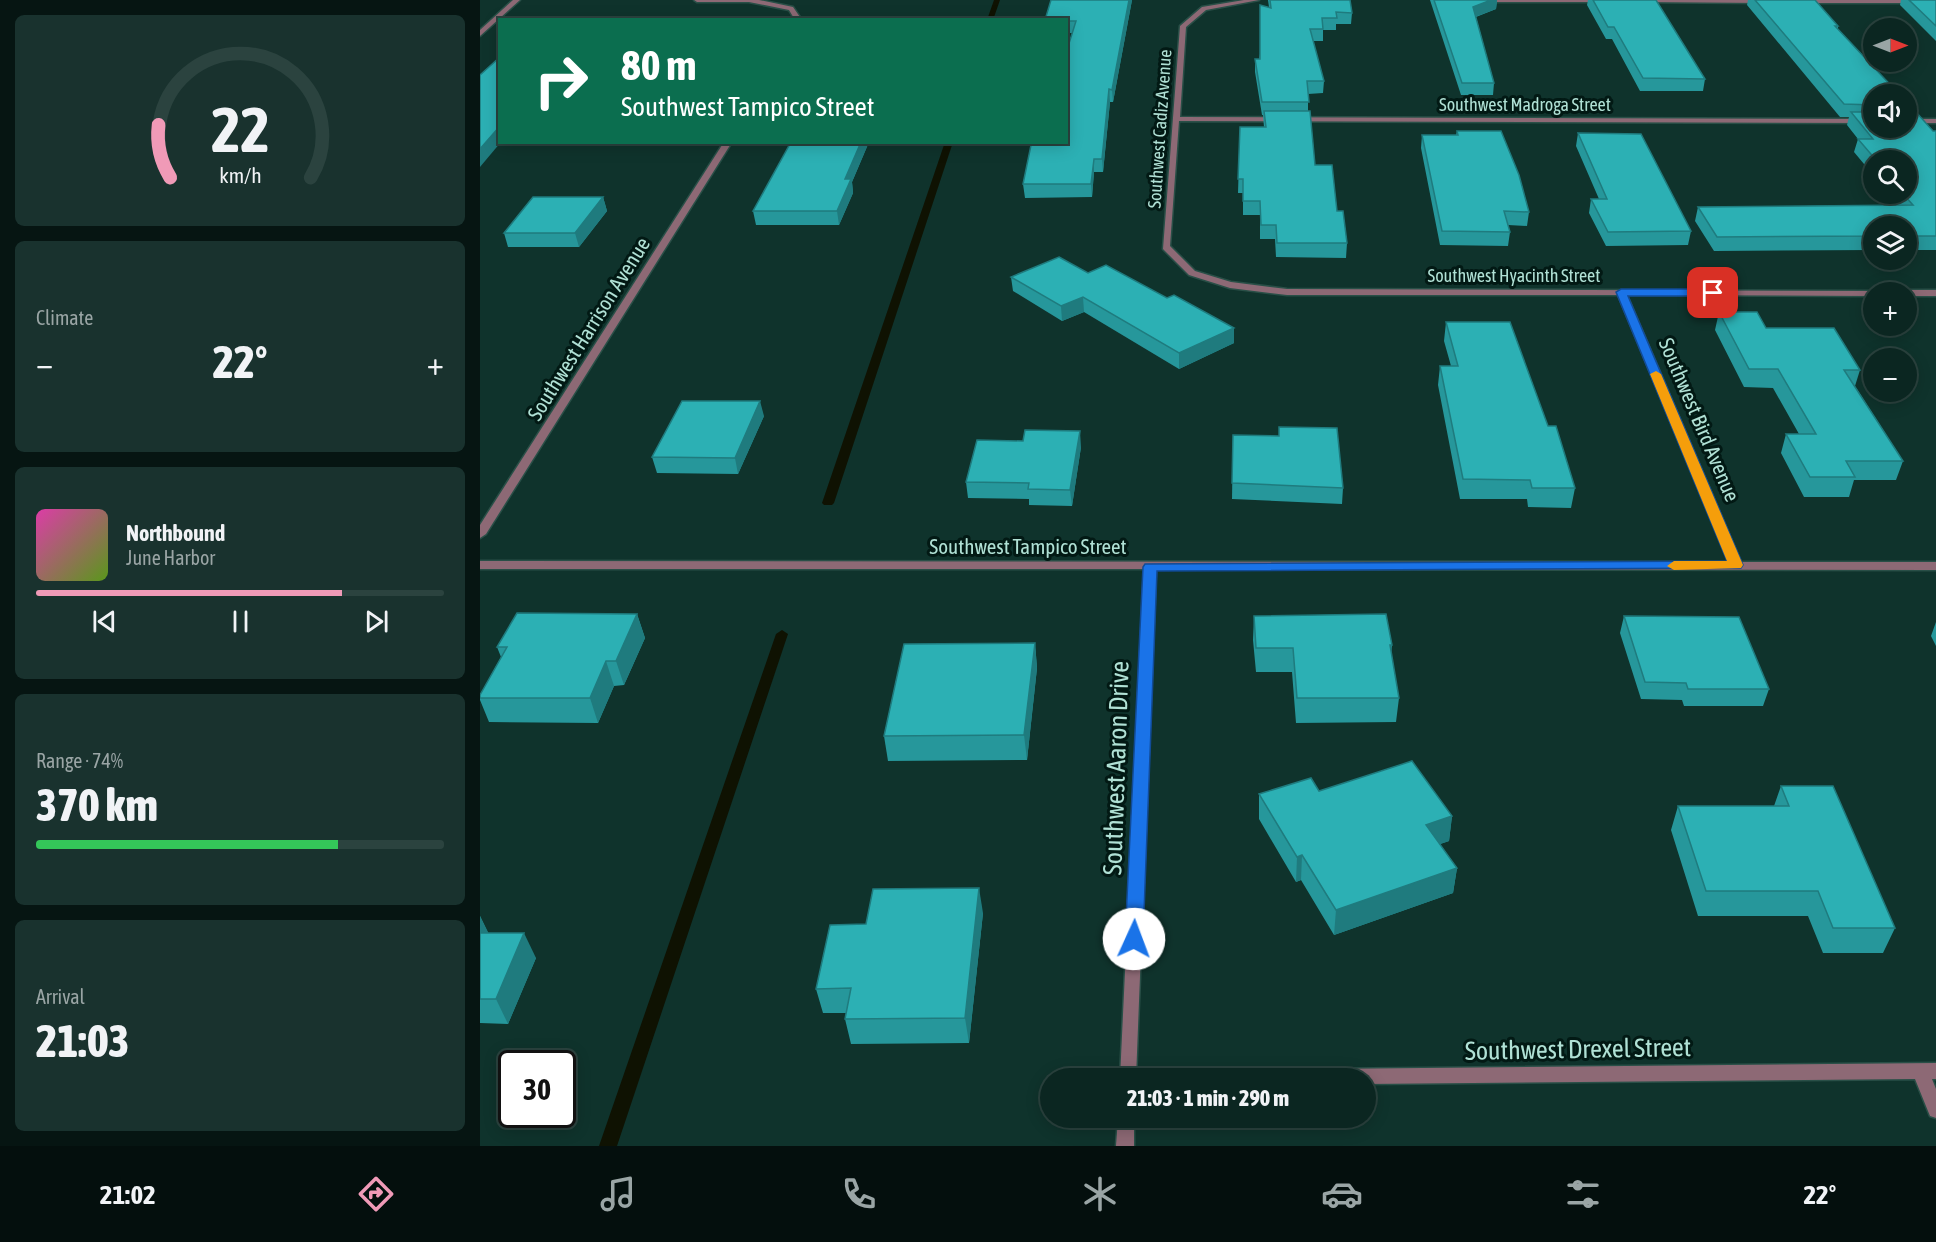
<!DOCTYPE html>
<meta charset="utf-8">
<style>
body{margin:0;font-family:"Asap Condensed",sans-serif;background:#19322e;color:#f1f3f6;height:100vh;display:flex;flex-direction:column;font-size:22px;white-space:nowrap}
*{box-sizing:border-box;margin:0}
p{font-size:20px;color:#9aa5a5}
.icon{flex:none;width:33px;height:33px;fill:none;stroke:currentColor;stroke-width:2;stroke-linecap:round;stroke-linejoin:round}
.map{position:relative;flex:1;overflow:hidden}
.sheet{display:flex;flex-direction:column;gap:15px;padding:15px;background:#061512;width:480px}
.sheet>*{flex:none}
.guide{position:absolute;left:18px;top:18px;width:570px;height:126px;border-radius:0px;box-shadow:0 3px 15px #0003,0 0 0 2px #2b433f;background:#0b6e4f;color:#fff;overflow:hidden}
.needle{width:39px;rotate:90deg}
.fabs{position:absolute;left:1383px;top:18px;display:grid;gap:12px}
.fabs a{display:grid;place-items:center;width:54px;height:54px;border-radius:50%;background:#0b2621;box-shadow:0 3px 15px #0003,0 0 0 2px #2b433f;font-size:30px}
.speed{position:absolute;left:18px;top:1050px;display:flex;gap:12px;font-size:30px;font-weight:700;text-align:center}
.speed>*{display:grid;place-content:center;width:78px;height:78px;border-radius:50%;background:#0b2621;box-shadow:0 3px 15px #0003,0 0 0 2px #2b433f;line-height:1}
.speed .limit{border:3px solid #111;border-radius:9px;background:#fff;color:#111}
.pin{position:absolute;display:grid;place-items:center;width:51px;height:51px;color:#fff;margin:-26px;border-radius:12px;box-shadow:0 3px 9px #0006}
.me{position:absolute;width:66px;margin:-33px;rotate:2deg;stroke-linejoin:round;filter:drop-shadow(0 0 4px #0008)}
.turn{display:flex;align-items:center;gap:21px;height:126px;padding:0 24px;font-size:27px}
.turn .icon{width:78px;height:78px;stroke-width:2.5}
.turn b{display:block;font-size:42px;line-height:51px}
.big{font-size:45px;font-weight:800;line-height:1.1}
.sheet .widget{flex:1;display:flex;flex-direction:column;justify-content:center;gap:9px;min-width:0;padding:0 21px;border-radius:9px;background:#19322e}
.sheet .dial{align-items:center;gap:0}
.dial svg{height:156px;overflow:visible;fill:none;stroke:#2b433f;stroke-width:7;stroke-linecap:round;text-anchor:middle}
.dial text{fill:#f1f3f6;stroke:none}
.song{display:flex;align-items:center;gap:18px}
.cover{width:72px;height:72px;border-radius:9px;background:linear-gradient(135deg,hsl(320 70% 55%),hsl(90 70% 35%))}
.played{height:6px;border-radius:3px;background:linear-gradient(90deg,#f09ab7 75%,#2b433f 75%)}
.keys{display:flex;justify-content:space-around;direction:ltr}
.heat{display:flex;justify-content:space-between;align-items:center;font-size:33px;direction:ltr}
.charge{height:9px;border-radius:4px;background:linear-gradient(90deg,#34c759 74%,#2b433f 0)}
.trip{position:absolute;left:560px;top:1068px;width:336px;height:60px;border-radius:30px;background:#0b2621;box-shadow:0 3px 15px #0003,0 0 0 2px #2b433f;font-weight:800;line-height:60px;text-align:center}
.dock{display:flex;height:96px;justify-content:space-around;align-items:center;background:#040f0d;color:#9aa5a5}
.dock .icon{width:42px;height:42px}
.dock .on{color:#f09ab7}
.dock b{font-size:27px;color:#f1f3f6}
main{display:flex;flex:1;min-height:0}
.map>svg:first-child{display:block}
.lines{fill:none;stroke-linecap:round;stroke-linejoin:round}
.stream{fill:#0f1202;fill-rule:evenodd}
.minor-casing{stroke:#294f47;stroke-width:3}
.minor{fill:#8d6975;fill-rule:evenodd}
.wall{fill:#26979b}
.shaded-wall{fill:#1f7b7e}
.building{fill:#2cb0b4;stroke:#1f7b7e;stroke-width:1.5}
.route{fill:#1a73e8;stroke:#114b97;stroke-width:1.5}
.slow{fill:#f59e0b}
.labels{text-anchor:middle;stroke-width:6;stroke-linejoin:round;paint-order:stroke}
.far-street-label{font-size:18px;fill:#b0e1d5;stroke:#021914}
.street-label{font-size:21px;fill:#b0e1d5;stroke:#021914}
.near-street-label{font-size:26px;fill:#b0e1d5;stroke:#021914}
</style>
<main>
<section class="sheet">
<div class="widget dial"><svg viewBox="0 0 100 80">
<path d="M14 69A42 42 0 1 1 86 69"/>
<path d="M14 69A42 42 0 0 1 8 42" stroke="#f09ab7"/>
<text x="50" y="56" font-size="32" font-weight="700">22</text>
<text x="50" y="72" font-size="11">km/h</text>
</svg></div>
<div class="widget"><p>Climate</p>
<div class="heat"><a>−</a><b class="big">22°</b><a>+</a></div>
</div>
<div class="widget">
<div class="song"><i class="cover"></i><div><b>Northbound</b><p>June Harbor</p></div></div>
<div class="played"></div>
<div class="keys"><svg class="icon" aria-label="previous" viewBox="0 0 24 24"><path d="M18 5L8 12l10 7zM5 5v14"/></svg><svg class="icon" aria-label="pause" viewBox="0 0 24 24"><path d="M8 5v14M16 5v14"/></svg><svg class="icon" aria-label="next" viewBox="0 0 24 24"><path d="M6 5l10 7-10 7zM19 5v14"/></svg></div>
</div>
<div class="widget"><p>Range · 74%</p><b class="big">370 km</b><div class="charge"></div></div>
<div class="widget"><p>Arrival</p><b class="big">21:03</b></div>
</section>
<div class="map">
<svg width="1456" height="1146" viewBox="0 0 1456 1146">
<rect width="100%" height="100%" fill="#0f332c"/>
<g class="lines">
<g class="stream">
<polygon points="514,0 520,0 513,20 507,20"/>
<polygon points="465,142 473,142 354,503 352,505 344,505 342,503"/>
<polygon points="302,630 308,634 137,1146 119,1146 296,634"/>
</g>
<g class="minor-casing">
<g id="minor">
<polygon points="33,0 40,0 0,36 0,30"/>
<polygon points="214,0 279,0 313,7 322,20 315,20 309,10 269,2 217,2"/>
<polygon points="764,0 779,0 726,10 706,27 700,117 1394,119 1394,123 699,121 690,246 715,271 751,282 807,289 1397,291 1398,292 1394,292 1394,296 1147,295 1261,562 1456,562 1456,570 676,569 656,1078 640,1078 664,569 0,569 0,561 1249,562 1138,295 807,295 750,288 709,275 683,249 700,26 722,7"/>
<polygon points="982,0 1128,0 1125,2 985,2"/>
<polygon points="1157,0 1286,0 1287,1 1284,3 1160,2"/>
<polygon points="1317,0 1456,0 1456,3 1319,3"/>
<rect x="1426" y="119" width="30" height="4"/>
<polygon points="244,142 252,142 6,534 0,538 0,525"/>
<polygon points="1426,290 1456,290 1456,296 1426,296 1426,292 1422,292"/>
<polygon points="1456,1063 1456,1079 1452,1079 1456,1089 1456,1118 1450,1116 1435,1079 885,1084 885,1078 732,1078 734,1073 740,1070"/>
<polygon points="638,1118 654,1118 654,1146 636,1146"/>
</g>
</g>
<use href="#minor" class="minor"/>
</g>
<g class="wall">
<polygon points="571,0 652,0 633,102 630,102 623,172 614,172 612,197 545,198 543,184 560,145 592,33 586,33 586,20"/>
<polygon points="788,0 870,0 872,13 871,24 856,24 856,30 843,30 843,41 833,41 844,81 843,93 828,94 828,111 835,165 857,211 867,243 866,258 796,257 795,239 780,239 780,215 763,215 763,193 758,193 760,127 784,127 783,115 782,115 775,72 775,59 779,59 789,7"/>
<polygon points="950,0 1017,0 1016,9 996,17 1014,83 1013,95 981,95"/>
<polygon points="1108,0 1176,0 1225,79 1223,91 1160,91 1132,39 1126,39 1107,5"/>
<polygon points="1268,0 1335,0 1358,26 1358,29 1394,94 1394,128 1428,112 1453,131 1456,131 1456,250 1426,250 1426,226 1394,226 1394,250 1234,251 1215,221 1218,207 1417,205 1408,194 1426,194 1426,160 1394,160 1394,176 1374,152 1378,139 1367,125 1369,117 1360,117 1267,5"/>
<polygon points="1421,0 1456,0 1456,41 1420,5"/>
<polygon points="977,131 1049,212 1047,226 1028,225 1030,232 1028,246 960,245 941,148 942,135 976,135"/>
<polygon points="1098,133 1211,231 1208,245 1126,246 1109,213 1111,199 1119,199 1096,146"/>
<polygon points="311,142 389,142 372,182 373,193 359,225 276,225 273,211"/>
<polygon points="123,197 127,211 99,247 28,247 24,233"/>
<polygon points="608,273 687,298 754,328 754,343 699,369 604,312 582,321 533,291 531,277"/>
<polygon points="1239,312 1286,328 1380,370 1375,386 1423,461 1416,480 1374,480 1369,497 1324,497 1301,453 1306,434 1319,434 1293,388 1264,387 1235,330"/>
<polygon points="966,322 1068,426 1095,488 1091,508 1048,507 1047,499 980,499 958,385 960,366 971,366 964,341"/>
<polygon points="284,416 258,474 177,473 172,457"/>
<polygon points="753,435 799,436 863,488 862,504 752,499"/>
<polygon points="601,447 592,506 549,505 549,499 488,498 486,482"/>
<polygon points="157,614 165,638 144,685 134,686 118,723 9,722 0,700 0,695 21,657 17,647"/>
<polygon points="774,616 912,645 911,654 919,698 916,722 816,723 812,672 776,672 773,640"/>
<polygon points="1144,616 1289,689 1283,706 1204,706 1202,700 1161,699 1140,633"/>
<polygon points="1456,622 1456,646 1451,636"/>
<polygon points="555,643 557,668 547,760 408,761 404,736"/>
<polygon points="1301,786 1415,928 1403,953 1343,953 1328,916 1218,916 1191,830 1198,806 1294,806"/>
<polygon points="839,791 972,816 969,841 960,844 977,868 973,893 854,935 821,880 816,882 779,819 779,794"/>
<polygon points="503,913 489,1043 371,1044 365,1019 366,1013 343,1013 336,989 386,924"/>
<polygon points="0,916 8,933 56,958 28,1024 0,1023"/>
</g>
<g class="shaded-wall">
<polygon points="649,0 652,0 633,102 632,90"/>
<polygon points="1011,0 1017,0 1016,9 992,18 993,7"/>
<polygon points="629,89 630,102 623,172 622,159"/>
<polygon points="20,126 20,142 21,142 0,167 0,149"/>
<polygon points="381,142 389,142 372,182 373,193 359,225 357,211 365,179"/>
<polygon points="614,159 614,172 612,197 611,184"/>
<polygon points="123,197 127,211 99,247 95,233"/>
<polygon points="603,297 604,312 582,321 581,306"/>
<polygon points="754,328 754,343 699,369 699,353"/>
<polygon points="280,401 284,416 258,474 255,458"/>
<polygon points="600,431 601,447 592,506 590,490"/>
<polygon points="157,614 165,638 144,685 136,661"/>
<polygon points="555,643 557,668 547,760 544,735"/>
<polygon points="126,661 134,686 118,723 110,698"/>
<polygon points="972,816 969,841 943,850 946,825"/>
<polygon points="822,855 821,880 816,882 817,857"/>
<polygon points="977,868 973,893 854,935 856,910"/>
<polygon points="499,888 503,913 489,1043 485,1018"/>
<polygon points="0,916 9,934 0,953"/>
<polygon points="44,933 56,958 28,1024 16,999"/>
</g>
<g class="building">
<polygon points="571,0 649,0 632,90 629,89 622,159 614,159 611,184 543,184 551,145 560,145 561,142 586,142 586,53 596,21 586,21 586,20 565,20"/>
<polygon points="790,0 870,0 872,13 856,12 857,18 842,18 843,29 830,29 844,81 827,81 829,102 782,102 775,59 780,59 780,5 791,8"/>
<polygon points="954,0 1011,0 993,7 1014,83 982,83"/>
<polygon points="1113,0 1176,0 1225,79 1163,78 1134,27 1128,27"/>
<polygon points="1275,0 1335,0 1358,26 1355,26 1419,94 1394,94 1394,105 1364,104"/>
<polygon points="1429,0 1456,0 1456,26"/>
<polygon points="20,57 20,126 0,149 0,75"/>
<polygon points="1426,103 1428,105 1428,112 1436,112 1453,131 1456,131 1456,236 1426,236 1426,226 1394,226 1394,236 1237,237 1218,207 1433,205 1423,194 1426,194 1426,160 1396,160 1378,139 1393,139 1371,112 1394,112 1394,128 1426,128"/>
<polygon points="784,111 830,111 835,165 852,165 857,211 863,211 867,243 797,243 796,225 781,225 780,201 763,201 763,179 758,179 760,127 786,127"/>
<polygon points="977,131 1021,131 1039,175 1049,212 1024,211 1030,232 962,231 942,135 978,135"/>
<polygon points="1098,133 1161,134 1211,231 1128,232 1111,199 1127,199"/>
<polygon points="311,142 381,142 365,179 371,179 357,211 273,211"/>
<polygon points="53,197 123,197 95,233 24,233"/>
<polygon points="579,257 608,273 626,265 687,298 694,295 754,328 699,353 603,297 581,306 531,277"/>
<polygon points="1239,312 1277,312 1286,328 1354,328 1380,370 1364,370 1423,461 1366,461 1375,477 1330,477 1306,434 1336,434 1298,369 1269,369"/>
<polygon points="966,322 1030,322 1068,426 1076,426 1095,488 1052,488 1050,480 983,479 960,366 978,366"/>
<polygon points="202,401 280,401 255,458 172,457"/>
<polygon points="799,427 857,428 863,488 752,483 753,435 799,436"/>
<polygon points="545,430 600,431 590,490 548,489 549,483 486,482 497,440 543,441"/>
<polygon points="37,613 157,614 136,661 126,661 110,698 0,698 0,695 27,647 17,647"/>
<polygon points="906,614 912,645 910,645 919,698 817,698 813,648 776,648 774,616"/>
<polygon points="1144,616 1259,617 1289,689 1208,689 1206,683 1165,682"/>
<polygon points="555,643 544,735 404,736 424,644"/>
<polygon points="932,761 972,816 946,825 977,868 856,910 822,855 817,857 779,794 831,778 839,791"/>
<polygon points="1301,786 1353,786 1415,928 1353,928 1338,891 1226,891 1198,806 1309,806"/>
<polygon points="499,888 485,1018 365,1019 371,988 336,989 350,925 386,924 393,889"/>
<polygon points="0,933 44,933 16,999 0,999"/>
</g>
<polygon class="route" points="1141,289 1233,289 1238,293 1233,296 1148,296 1263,565 1261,568 677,571 663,939 661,944 654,946 648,944 645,939 663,567 665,564 1247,561 1136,292"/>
<polygon class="slow" points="1176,371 1181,374 1263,565 1261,568 1194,570 1187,566 1194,561 1247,561 1170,374"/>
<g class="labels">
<g class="far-street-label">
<text x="1045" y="111">Southwest Madroga Street</text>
<text transform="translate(680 129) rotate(-86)" y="6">Southwest Cadiz Avenue</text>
<text x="1034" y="282">Southwest Hyacinth Street</text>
</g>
<g class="street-label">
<text transform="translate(109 329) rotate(-58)" y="7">Southwest Harrison Avenue</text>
<text transform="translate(1219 420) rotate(67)" y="7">Southwest Bird Avenue</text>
<text x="548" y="554">Southwest Tampico Street</text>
</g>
<g class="near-street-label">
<text transform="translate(636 768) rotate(-88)" y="9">Southwest Aaron Drive</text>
<text transform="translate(1098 1049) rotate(-1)" y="9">Southwest Drexel Street</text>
</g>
</g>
</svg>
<div class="fabs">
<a><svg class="needle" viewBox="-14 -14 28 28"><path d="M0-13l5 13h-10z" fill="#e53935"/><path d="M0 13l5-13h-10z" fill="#9aa5a5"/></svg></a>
<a><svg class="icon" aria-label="sound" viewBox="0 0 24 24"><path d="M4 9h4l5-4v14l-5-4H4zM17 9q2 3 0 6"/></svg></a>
<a><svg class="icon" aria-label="search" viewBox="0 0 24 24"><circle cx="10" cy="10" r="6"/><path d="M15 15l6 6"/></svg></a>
<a><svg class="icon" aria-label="layers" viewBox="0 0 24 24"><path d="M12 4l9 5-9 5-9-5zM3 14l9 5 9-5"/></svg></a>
<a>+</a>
<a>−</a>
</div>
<div class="speed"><div class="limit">30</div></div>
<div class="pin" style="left:1233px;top:293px;background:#d93025"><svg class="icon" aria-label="arrive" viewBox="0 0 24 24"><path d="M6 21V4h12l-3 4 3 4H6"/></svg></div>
<svg class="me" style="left:654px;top:939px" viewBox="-20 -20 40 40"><circle r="19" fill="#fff"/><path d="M0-13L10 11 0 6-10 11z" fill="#1a73e8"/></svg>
<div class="trip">21:03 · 1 min · 290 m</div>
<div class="guide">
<div class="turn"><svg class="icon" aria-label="right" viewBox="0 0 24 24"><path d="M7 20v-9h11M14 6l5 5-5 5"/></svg><div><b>80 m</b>Southwest Tampico Street</div></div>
</div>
</div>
</main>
<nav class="dock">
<b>21:02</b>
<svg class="icon on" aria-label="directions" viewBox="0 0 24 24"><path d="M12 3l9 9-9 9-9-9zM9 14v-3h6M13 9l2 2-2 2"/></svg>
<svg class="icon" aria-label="music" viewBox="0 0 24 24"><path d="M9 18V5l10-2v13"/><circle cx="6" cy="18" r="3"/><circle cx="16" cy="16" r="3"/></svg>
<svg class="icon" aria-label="phone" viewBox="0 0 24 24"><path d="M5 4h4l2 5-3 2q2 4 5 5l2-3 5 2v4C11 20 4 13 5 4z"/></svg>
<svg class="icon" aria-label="climate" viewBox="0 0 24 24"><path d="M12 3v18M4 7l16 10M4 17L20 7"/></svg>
<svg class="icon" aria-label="car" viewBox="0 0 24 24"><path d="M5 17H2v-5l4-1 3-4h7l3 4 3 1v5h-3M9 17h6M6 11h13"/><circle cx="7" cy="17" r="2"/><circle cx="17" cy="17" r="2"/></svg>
<svg class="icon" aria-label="filters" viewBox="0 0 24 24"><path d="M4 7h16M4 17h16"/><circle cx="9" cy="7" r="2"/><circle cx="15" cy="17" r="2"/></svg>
<b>22°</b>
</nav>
